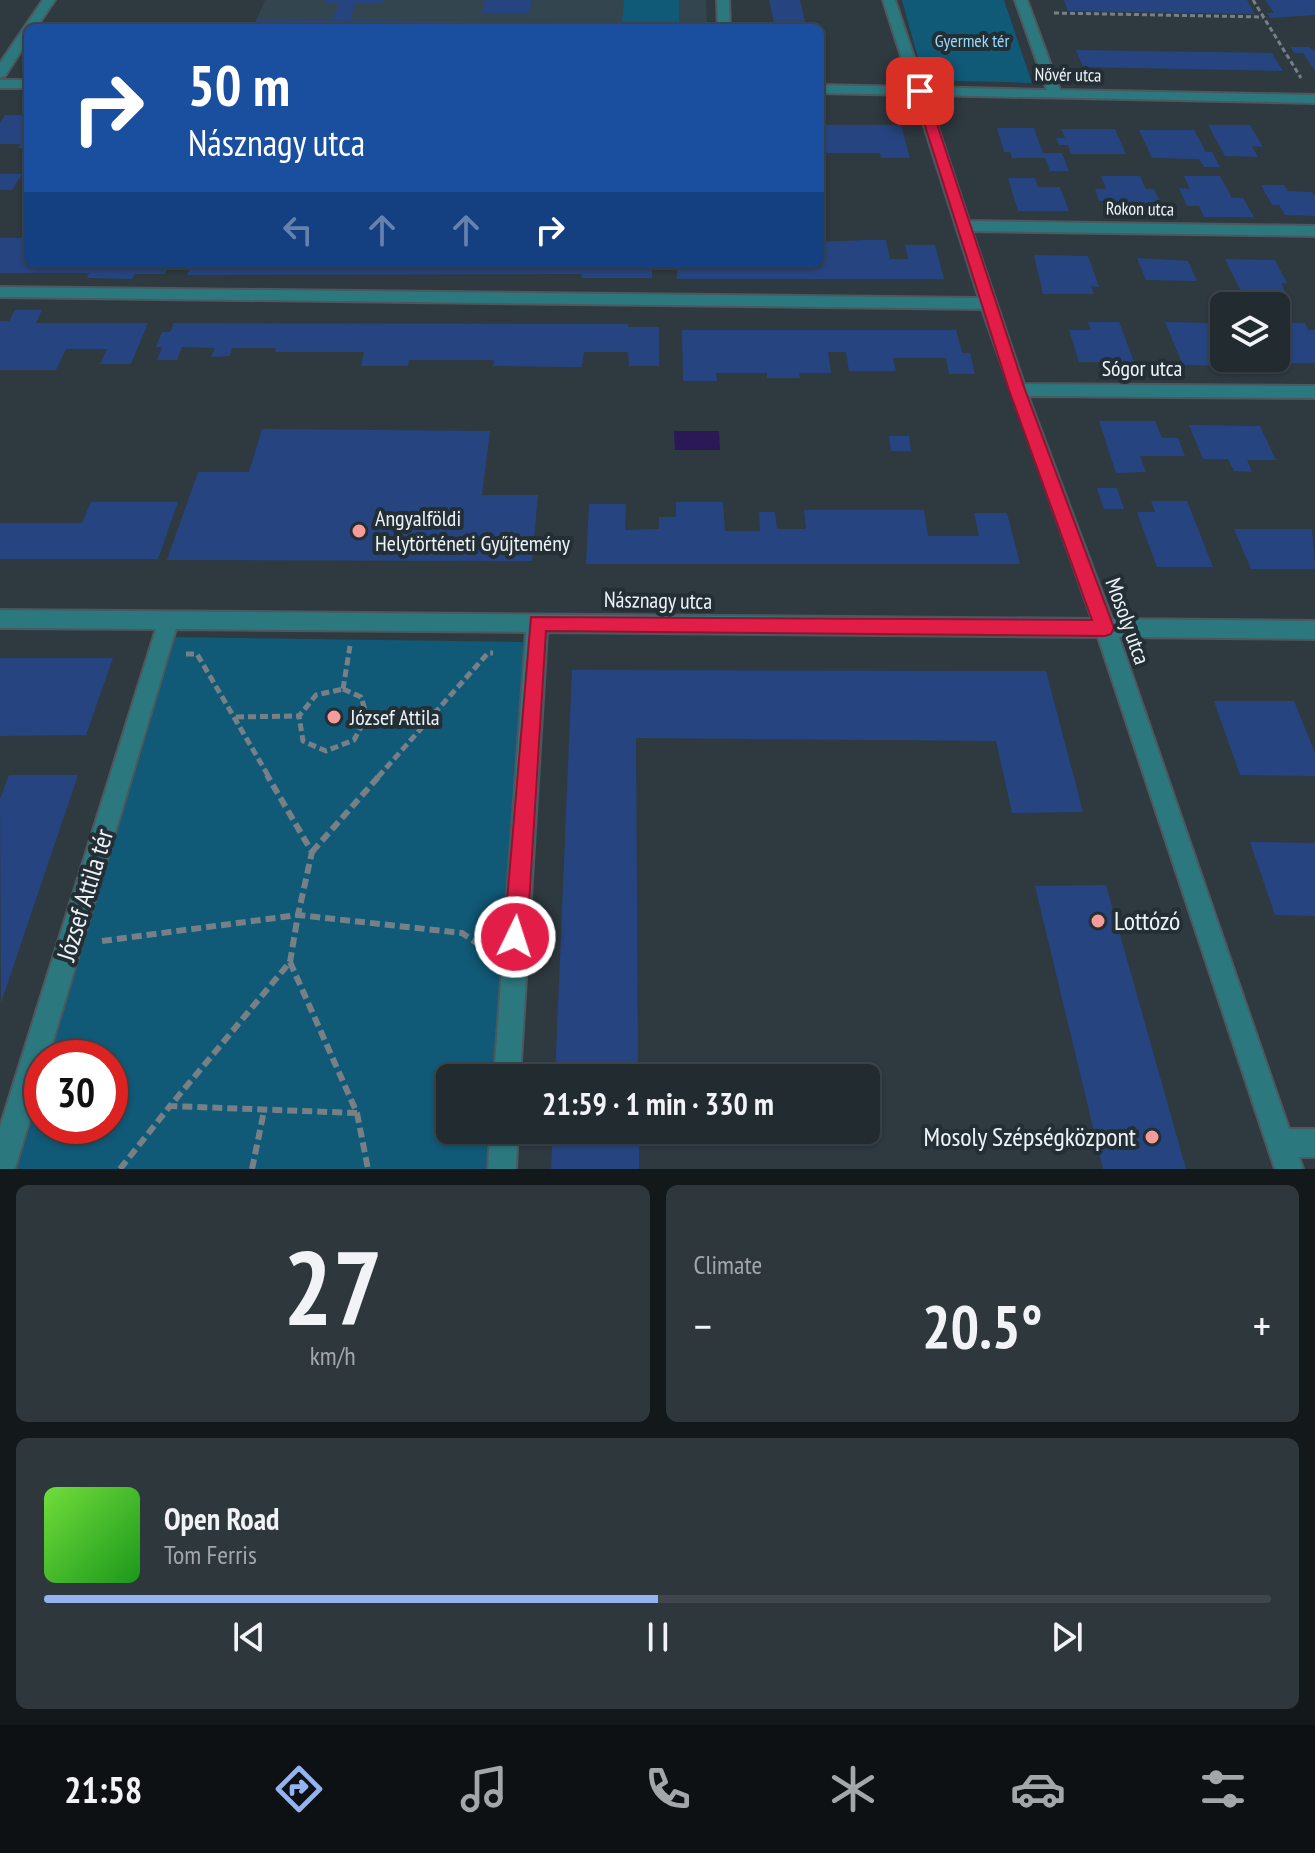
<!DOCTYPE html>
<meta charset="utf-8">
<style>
body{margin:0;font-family:"PT Sans Narrow",sans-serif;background:#2e373c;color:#f1f3f6;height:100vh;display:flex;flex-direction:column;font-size:30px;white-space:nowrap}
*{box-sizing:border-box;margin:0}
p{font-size:26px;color:#a2a7ab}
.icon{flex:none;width:44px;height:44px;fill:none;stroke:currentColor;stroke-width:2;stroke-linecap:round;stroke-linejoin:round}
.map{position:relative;height:1169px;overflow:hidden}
.sheet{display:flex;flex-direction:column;gap:16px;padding:16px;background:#13181a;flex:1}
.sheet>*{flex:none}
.guide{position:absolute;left:24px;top:24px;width:800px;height:244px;border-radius:12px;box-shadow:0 2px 6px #0004,0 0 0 2px #3f474c;background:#1a4fa0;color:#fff;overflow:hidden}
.buttons{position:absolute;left:1210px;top:292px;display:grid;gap:16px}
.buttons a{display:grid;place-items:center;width:80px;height:80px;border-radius:12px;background:#222b30;box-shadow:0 2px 6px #0004,0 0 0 2px #3f474c;font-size:40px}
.speed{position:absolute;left:24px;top:1040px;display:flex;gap:16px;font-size:40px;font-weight:700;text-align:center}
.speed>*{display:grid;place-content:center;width:104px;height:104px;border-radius:50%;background:#222b30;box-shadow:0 2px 6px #0004,0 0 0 2px #3f474c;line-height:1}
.speed .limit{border:12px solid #d22;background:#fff;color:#111}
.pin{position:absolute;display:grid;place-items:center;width:68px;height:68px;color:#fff;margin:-34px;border-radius:16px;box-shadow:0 4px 12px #0006}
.me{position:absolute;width:88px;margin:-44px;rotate:4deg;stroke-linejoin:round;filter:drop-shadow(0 0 6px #0008)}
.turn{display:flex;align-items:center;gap:28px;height:168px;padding:0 32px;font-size:36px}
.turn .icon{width:104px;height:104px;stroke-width:2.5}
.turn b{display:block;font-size:56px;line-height:68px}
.lanes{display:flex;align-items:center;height:76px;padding:0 32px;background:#0003;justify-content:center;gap:40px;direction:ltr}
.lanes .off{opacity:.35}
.big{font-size:60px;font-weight:800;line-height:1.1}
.sheet .card{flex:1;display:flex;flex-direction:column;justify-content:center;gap:12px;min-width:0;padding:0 28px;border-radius:12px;background:#2e373c}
.sheet .dial{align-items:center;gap:0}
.dial b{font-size:104px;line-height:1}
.song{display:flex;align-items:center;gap:24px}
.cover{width:96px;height:96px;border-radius:12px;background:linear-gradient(135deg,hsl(100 70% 55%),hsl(120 70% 35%))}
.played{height:8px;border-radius:4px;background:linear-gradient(90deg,#95b2f1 50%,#3f474c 50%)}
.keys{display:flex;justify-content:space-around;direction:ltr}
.heat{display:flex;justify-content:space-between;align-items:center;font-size:44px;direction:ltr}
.sheet .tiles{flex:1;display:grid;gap:16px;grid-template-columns:1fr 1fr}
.card:last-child{grid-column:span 2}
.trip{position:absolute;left:436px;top:1064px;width:444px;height:80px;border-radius:12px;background:#222b30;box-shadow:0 2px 6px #0004,0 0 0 2px #3f474c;font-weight:800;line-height:80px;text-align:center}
.menu{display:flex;height:128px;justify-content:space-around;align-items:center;background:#0e1113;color:#a2a7ab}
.menu .icon{width:56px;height:56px}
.menu .on{color:#95b2f1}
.menu b{font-size:36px;color:#f1f3f6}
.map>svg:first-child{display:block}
.built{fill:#33454e}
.green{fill:#105977}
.water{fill:#2b1856}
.building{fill:#264580}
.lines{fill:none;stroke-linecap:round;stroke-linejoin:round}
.street-casing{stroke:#4d575d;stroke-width:4}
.path-far2{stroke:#778086;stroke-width:3;stroke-dasharray:5 3;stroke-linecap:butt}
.path-far1{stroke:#778086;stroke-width:5;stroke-dasharray:8 4;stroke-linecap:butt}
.path{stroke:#778086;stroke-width:6;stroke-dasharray:10 5;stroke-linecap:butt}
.street{fill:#2b787e;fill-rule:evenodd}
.route{fill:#e11d48;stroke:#92132f;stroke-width:2}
.poi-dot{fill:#f59b99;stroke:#242f35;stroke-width:3}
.labels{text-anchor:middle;stroke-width:8;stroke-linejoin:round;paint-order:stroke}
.far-park-label{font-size:18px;fill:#98d9fb;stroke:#242f35}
.far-street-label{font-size:18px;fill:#edf4f8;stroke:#242f35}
.street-label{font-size:22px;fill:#edf4f8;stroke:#242f35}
.poi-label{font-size:22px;fill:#edf4f8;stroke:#242f35;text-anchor:start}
.near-street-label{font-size:26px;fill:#edf4f8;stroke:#242f35}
.near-poi-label{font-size:26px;fill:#edf4f8;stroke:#242f35;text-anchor:start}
</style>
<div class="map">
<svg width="1315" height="1169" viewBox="0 0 1315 1169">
<rect width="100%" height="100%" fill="#2e3940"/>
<polygon class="built" points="265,0 706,0 707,28 253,28"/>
<g class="green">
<polygon points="624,0 679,0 679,22 622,22"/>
<polygon points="902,0 1004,0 1032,83 924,80"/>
<polygon points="173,637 524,642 493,1078 450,1078 450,1130 490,1130 487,1169 14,1169 42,1074 42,1126 110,1126 110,1058 47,1058"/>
</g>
<polygon class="water" points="674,431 719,431 720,450 675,450"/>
<g class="building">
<polygon points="326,0 383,0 382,4 356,4 350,20 550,22 550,28 253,28 257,19 332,20 339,4 325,4"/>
<polygon points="485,0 532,0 529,14 482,13"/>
<polygon points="769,0 800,0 806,27 775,27"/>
<polygon points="1064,0 1247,0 1255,14 1068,11"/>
<polygon points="1265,0 1315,0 1315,15 1270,18 1267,13 1274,13"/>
<polygon points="585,22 679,22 679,28 584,28"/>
<polygon points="1290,47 1309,47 1315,51 1315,71 1303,53 1295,53"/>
<polygon points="1076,50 1272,53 1283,71 1083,67"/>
<polygon points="5,115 28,115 28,148 18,148 20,144 0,144 0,123"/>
<polygon points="820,125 901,125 910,158 881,158 880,153 820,153"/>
<polygon points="1208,125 1250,125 1263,147 1252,146 1258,157 1225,156"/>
<polygon points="997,128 1034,128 1043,153 1062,153 1069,171 1050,171 1045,158 1012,158 1010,152 1004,152"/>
<polygon points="1061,129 1115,129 1126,154 1071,154 1068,145 1059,145 1056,138 1065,138"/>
<polygon points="1139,130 1194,130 1206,152 1212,152 1220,167 1204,167 1199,159 1152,158"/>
<polygon points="0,174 22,174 12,190 0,190"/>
<polygon points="1101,176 1140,176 1146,189 1154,189 1165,213 1113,212 1109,201 1099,201 1095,189 1106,189"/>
<polygon points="1184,176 1220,176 1232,198 1243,198 1254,217 1204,217 1199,206 1187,206 1179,188 1190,189"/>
<polygon points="1008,178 1035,178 1038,187 1060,187 1069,211 1018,211"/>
<polygon points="1261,185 1284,185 1288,191 1312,192 1315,197 1315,216 1285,215 1279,205 1272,205"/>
<polygon points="0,238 28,238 28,264 170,264 165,274 135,274 132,279 87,278 89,273 0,273"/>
<polygon points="863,240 886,240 890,259 908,259 905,245 935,245 944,279 677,279 677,264 820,264 820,242"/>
<polygon points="1034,255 1088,256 1099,287 1091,286 1094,294 1043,294"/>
<polygon points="1137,258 1188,261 1197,281 1146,280"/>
<polygon points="1225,259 1275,260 1287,283 1281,283 1288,298 1244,297"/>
<polygon points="192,264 652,264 652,278 581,278 582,274 187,275"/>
<polygon points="15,310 42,310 36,323 148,323 131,364 100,364 107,349 66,349 56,370 0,370 0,321 9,321"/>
<polygon points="1088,322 1119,322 1134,362 1079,362 1069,330 1091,330"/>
<polygon points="1165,322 1211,323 1224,358 1230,366 1183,365"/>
<polygon points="1276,322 1305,323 1308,330 1315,330 1315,363 1279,363 1276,356"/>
<polygon points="174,323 628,324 628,327 659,327 659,366 629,366 628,352 584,352 582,367 493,366 494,360 409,360 408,366 361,366 364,352 275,352 276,348 232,348 230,356 211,357 215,348 182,347 177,360 157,360 162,347 156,347 162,332 170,332"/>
<polygon points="682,330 956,330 962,353 970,353 975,374 949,374 946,358 893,358 896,371 849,371 846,352 828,352 831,373 799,373 800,378 767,378 767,373 716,373 717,381 683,381"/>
<polygon points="1099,421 1155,421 1162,438 1178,438 1185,456 1140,456 1146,472 1116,473"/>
<polygon points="1189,425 1260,426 1276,460 1247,460 1252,472 1234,471 1228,459 1203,459"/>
<polygon points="262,429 490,431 482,495 538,495 532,561 167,560 198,472 249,472"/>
<polygon points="889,436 909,436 911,451 891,451"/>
<polygon points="1097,488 1117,488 1124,509 1104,509"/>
<polygon points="1151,501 1187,501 1213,567 1157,567 1137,512 1155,512"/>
<polygon points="91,502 178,502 158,559 0,559 0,523 82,523"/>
<polygon points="676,502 723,502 725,531 760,531 759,512 775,512 777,529 806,529 804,510 924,510 928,536 979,536 974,513 1007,513 1020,564 586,564 589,504 626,504 625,530 659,529 659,517 676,517"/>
<polygon points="1234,529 1312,529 1315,569 1251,569"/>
<polygon points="0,658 113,658 86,735 0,736"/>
<polygon points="572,670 1046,671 1083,812 1012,813 996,741 636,738 638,1078 555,1078"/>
<polygon points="1214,701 1294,701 1315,753 1315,776 1240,775"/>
<polygon points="9,775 78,775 1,1003 0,799"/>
<polygon points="1250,842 1315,843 1315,916 1275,915"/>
<polygon points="1106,885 1186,1169 1103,1169 1035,886"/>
<polygon points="553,1130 639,1130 639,1169 551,1169"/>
</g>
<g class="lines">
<g class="street-casing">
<g id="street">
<polygon points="43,0 55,0 36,28 28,28 28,40 5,76 0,77 0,63"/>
<polygon points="717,0 729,0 730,28 718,28"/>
<polygon points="883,0 895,0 924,87 1047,90 1015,0 1027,0 1060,90 1315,95 1315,103 927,95 969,221 1315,226 1315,236 972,231 1024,384 1315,386 1315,398 1028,396 1112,619 1315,621 1315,639 1119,637 1289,1129 1315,1129 1315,1157 1299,1157 1303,1169 1275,1169 1098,637 547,632 520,1078 494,1078 526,632 176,629 48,1058 42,1058 42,1079 15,1169 0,1169 0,1127 156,629 0,628 0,610 1092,619 982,309 0,297 0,287 979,298 914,95 820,93 820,85 911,87"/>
<rect x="0" y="80" width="28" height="8"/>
<polygon points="490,1130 518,1130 516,1169 488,1169"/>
</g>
</g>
<g class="path-far2">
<polyline points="1253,0 1301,78"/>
<polyline points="1054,13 1264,17"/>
</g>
<g class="path-far1">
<polyline points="186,654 197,654 269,777"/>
<polygon points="343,689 361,697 367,716 354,740 326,751 303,741 299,716 316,695"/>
<polyline points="343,689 350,646"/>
<polyline points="367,716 434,716"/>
<polyline points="236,717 299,716"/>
<polyline points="378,777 488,653 493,653"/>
</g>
<g class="path">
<polyline points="312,852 380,775"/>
<polyline points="102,941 298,915 312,852 267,775"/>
<polygon points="290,962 357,1113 170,1106"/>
<polyline points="290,962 298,915 462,933 487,950"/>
<polyline points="357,1113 368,1169"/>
<polyline points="120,1169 170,1106"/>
<polyline points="252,1169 264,1111"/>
</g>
<use href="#street" class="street"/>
</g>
<polygon class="route" points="920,88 926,91 1025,390 1114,628 1111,634 1105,636 546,631 527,937 523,945 515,948 507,945 504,937 531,617 1092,620 1009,390 914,91"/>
<g class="poi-dot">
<circle cx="359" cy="531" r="8"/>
<circle cx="334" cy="717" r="8"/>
<circle cx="1098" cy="921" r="8"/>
<circle cx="1152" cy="1137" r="8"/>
</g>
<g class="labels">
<g class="far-park-label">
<text x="972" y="47">Gyermek tér</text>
</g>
<g class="far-street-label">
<text transform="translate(1068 75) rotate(1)" y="6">Nővér utca</text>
<text transform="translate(1140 209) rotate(1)" y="6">Rokon utca</text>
</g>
<g class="street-label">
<text x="1142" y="376">Sógor utca</text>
<text transform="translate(658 600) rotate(1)" y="8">Násznagy utca</text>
<text transform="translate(1128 621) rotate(70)" y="8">Mosoly utca</text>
</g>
<g class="poi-label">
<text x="375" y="526">Angyalföldi<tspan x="375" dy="25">Helytörténeti Gyűjtemény</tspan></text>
<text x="350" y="725">József Attila</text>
</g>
<g class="near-street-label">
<text transform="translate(85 895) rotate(-73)" y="9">József Attila tér</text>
</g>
<g class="near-poi-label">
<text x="1114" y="930">Lottózó</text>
<text x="1136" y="1146" text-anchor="end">Mosoly Szépségközpont</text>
</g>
</g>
</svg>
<div class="buttons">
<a><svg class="icon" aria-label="layers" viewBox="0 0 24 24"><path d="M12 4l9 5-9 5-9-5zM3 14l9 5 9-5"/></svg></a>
</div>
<div class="speed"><div class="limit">30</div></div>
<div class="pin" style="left:920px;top:91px;background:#d93025"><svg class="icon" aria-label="arrive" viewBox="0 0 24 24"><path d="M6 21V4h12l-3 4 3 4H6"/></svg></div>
<svg class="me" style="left:515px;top:937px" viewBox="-20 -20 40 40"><circle r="17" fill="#e11d48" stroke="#fff" stroke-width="3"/><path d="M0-11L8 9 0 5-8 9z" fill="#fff"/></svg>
<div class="trip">21:59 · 1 min · 330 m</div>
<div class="guide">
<div class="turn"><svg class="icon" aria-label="right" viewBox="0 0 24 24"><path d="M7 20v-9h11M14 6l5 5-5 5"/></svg><div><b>50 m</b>Násznagy utca</div></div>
<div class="lanes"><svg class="icon off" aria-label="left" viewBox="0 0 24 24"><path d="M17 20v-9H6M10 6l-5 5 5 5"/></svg><svg class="icon off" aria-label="ahead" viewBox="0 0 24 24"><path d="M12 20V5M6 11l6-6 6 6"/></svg><svg class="icon off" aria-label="ahead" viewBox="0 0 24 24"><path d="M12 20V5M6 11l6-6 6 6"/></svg><svg class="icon" aria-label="right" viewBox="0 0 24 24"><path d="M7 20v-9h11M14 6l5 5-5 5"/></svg></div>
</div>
</div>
<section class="sheet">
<div class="tiles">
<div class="card dial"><b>27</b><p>km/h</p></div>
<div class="card"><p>Climate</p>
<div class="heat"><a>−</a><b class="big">20.5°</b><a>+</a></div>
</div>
<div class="card">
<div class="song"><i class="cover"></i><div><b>Open Road</b><p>Tom Ferris</p></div></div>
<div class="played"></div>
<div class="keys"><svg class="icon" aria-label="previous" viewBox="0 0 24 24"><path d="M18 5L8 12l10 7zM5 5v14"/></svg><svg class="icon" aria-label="pause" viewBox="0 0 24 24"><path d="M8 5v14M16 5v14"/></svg><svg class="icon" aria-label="next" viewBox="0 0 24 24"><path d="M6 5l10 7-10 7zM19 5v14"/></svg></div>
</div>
</div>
</section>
<nav class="menu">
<b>21:58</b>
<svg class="icon on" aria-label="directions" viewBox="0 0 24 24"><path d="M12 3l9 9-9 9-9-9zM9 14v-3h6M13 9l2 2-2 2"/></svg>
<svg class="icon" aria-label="music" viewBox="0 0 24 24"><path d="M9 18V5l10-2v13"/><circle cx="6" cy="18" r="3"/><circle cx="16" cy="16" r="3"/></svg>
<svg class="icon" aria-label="phone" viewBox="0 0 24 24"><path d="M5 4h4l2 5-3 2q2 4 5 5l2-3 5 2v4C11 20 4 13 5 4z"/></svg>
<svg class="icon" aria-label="climate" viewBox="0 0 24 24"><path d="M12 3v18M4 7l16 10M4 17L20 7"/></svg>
<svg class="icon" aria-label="car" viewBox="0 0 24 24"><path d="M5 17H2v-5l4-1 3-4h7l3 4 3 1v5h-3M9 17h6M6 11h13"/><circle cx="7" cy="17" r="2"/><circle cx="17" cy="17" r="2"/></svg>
<svg class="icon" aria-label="filters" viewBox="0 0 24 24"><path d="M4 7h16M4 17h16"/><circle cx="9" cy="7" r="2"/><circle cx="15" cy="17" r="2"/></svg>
</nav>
